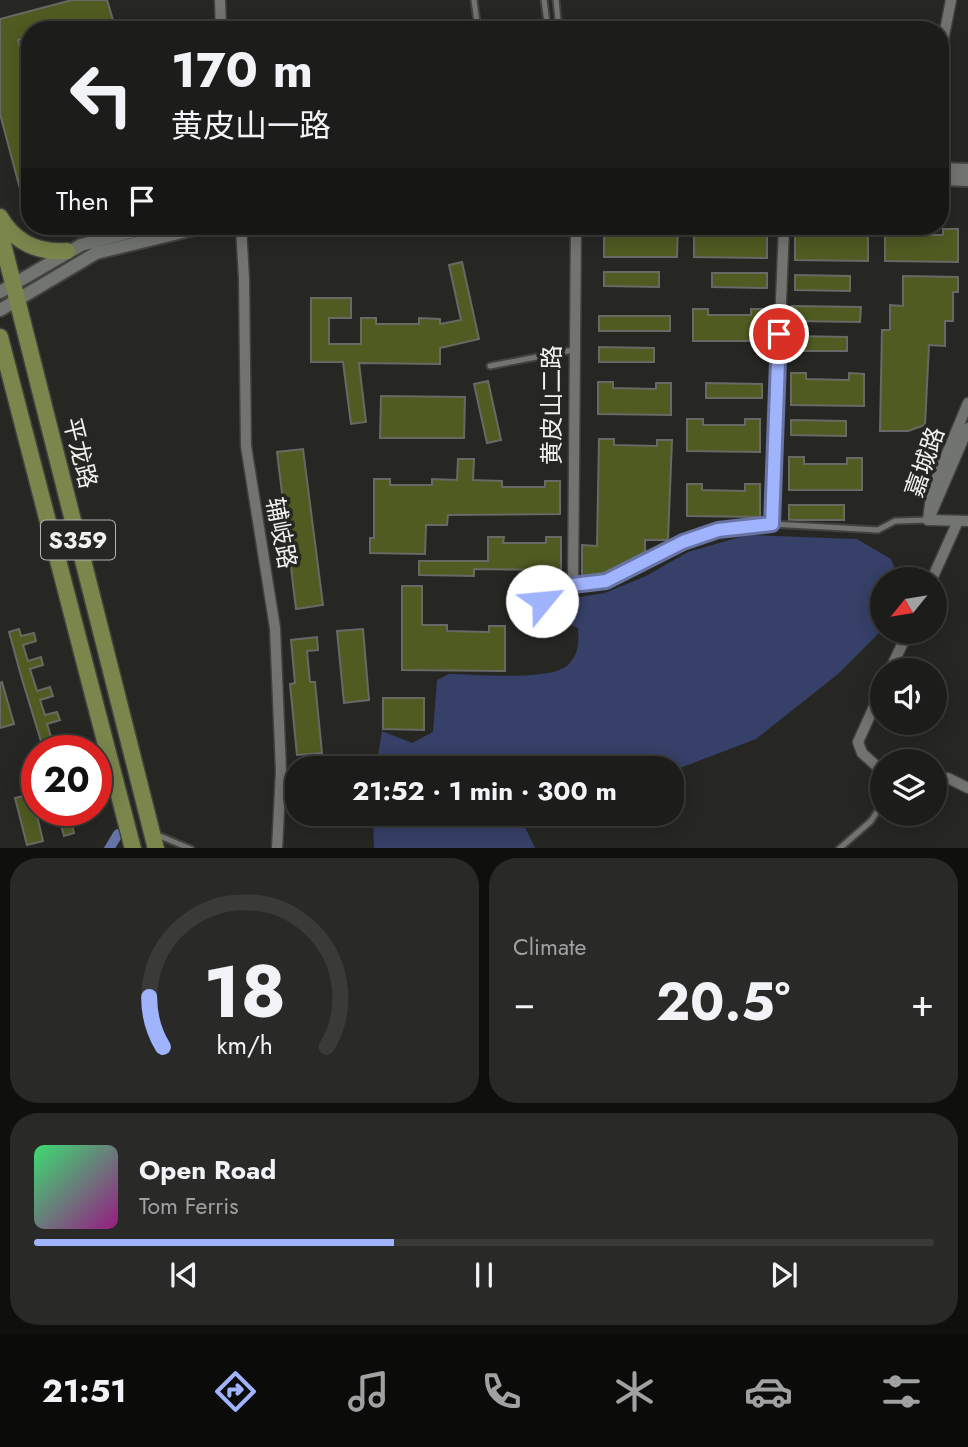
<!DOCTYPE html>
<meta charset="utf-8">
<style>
body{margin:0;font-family:Jost,"Noto Sans SC",sans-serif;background:#292a27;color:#f1f3f6;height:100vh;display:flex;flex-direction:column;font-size:26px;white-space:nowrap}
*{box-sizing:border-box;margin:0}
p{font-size:23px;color:#a0a2a2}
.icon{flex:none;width:38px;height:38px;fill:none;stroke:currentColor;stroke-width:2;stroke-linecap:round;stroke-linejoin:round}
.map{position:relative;height:848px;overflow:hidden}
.drawer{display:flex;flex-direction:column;gap:10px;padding:10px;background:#0f100e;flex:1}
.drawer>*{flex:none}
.top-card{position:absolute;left:21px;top:21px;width:928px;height:214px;border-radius:28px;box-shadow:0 4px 18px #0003,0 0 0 2px #3a3b39;background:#1c1d1a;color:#f1f3f6;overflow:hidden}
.needle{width:46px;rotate:240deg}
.fabs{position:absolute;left:870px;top:567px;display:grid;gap:14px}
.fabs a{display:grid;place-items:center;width:77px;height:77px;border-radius:50%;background:#1c1d1a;box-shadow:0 4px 18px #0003,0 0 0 2px #3a3b39;font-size:35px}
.speed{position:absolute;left:21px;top:735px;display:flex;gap:14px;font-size:35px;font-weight:700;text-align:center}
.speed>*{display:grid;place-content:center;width:91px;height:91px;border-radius:50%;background:#1c1d1a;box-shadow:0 4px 18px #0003,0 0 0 2px #3a3b39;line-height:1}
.speed .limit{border:10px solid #d22;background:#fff;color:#111}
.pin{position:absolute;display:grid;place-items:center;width:60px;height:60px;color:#fff;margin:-30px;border:4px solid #fff;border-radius:50%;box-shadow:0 2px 7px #0007}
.me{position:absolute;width:77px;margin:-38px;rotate:62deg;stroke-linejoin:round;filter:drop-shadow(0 0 5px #0008)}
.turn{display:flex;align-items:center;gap:24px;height:147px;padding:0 35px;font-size:32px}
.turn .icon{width:91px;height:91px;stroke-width:2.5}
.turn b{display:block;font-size:49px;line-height:60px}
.then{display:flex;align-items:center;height:66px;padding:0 35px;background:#0003;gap:14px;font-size:26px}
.big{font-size:52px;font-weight:700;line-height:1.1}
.drawer .card{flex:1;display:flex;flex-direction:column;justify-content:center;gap:10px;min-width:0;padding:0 24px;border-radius:28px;background:#292a27}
.drawer .dial{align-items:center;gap:0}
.dial svg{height:182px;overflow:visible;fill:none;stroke:#3a3b39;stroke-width:7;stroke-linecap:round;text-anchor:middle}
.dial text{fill:#f1f3f6;stroke:none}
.song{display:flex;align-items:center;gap:21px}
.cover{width:84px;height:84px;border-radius:10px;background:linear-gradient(135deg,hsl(140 70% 55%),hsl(310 70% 35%))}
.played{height:7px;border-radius:4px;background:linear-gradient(90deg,#a0b3fd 40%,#3a3b39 40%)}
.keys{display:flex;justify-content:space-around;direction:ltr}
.heat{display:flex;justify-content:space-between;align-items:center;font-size:38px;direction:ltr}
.drawer .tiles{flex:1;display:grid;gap:10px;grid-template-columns:1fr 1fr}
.card:last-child{grid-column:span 2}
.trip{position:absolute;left:285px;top:756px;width:399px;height:70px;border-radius:28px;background:#1c1d1a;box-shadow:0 4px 18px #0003,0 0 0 2px #3a3b39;font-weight:700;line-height:70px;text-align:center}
.menu{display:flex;height:112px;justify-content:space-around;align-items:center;background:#0b0c0a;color:#a0a2a2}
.menu .icon{width:49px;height:49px}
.menu .on{color:#a0b3fd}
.menu b{font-size:32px;color:#f1f3f6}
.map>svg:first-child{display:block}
.green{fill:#364068}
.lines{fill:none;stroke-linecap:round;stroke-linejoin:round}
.canal{stroke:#6673a7;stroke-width:10}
.building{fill:#505b22;stroke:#686964;stroke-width:2}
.service-casing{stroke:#41423e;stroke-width:9}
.minor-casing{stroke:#41423e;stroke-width:13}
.tertiary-casing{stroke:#41423e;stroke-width:16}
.primary-casing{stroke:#41423e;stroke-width:19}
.service{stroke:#72746f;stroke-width:5}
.minor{stroke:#72746f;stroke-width:10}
.tertiary{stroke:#72746f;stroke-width:12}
.primary{stroke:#7a864c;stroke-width:16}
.route-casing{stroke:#6874a4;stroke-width:18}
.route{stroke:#a0b3fd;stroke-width:12}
.labels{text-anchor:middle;stroke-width:7;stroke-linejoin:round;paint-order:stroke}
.shield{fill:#262723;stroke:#b4b4b2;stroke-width:2}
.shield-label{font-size:23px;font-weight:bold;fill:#f1f1ef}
.street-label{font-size:24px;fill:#f1f1ef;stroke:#262723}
</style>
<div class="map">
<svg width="968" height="849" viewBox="0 0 968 849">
<rect width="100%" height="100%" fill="#262723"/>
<g class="green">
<path d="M747,535L857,539L891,559L899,579H882V630L838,674L756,739L672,771V768H376L382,731L412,743L433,732L437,680L449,674C474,674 553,682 569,664C579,653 579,642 578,628L554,617L553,607L567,599L605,593L646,576L688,552Z"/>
<polygon points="373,814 538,814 524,825 535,848 374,848"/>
</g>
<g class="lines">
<polyline class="canal" points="109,849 118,834"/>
</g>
<g class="building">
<polygon points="72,0 107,0 116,30 30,30 30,37 18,40 30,83 30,214 27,215 0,114 0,19"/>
<polygon points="604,226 620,226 620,230 662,231 662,226 678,226 677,257 604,257"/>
<polygon points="694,226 710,226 710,231 752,232 752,226 767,226 767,258 694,257"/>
<polygon points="795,228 810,228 810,234 853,234 853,228 868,229 868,261 795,260"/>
<polygon points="885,229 900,229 900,235 943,235 943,229 958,229 958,262 885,261"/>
<polygon points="462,262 479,339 440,348 440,364 359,363 366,422 351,424 343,362 311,362 311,298 351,298 351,318 329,318 329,344 361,344 361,318 376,318 376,324 419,324 419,318 440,319 440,324 461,320 449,265"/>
<polygon points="604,272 659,272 659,287 604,286"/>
<polygon points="712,273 767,273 767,288 712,287"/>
<polygon points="795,275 850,276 850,291 795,290"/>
<polygon points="903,276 958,277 958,292 953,292 953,321 945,321 945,346 929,345 925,425 908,431 880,431 882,330 890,330 890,305 903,306"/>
<polygon points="792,306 861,307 860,322 792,321"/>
<polygon points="693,309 708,309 708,315 751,315 751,309 766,309 766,341 693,341"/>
<rect x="599" y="316" width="71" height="15"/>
<polygon points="792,336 847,337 847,351 791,351"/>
<polygon points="599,347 654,348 654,362 599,362"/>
<polygon points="791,373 806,373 806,379 849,380 849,373 864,374 864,406 791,405"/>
<polygon points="488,381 501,440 487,443 474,384"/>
<polygon points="598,382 613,382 613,388 656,389 656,383 671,383 671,415 598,414"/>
<polygon points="706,383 762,384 762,398 706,398"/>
<polygon points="381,396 465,397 464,438 380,438"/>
<polygon points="687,419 703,419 703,425 745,425 745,419 760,419 760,452 687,451"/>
<polygon points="791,420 846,421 846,436 791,435"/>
<polygon points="599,439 614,439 614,445 657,446 657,440 672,440 668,540 645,540 645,552 596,577 582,578 582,545 597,546"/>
<polygon points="303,449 323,605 296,609 277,452"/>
<polygon points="789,457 804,457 804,464 847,464 847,458 862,458 862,490 789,490"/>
<polygon points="458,459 474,459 473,480 502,481 502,487 545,487 545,481 560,481 560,514 448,515 447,525 426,525 425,554 370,553 370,538 374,538 374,479 390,479 390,485 432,485 432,479 457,480"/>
<polygon points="687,484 702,484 702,490 745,491 745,484 760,484 760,517 687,516"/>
<rect x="789" y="505" width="55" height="15"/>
<polygon points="488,537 504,537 503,543 546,543 546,537 561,537 561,570 474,569 474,576 419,575 419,561 488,561"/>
<polygon points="402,586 422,586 422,625 447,625 447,631 489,632 489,626 505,626 505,671 402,670"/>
<polygon points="19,629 21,636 34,633 36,641 23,645 28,661 41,657 43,665 30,669 37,691 50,687 53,696 40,700 45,715 57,712 60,720 47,724 52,740 64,736 67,745 55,751 44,751 22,679 9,632"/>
<polygon points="363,629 369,700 344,703 337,631"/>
<polygon points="317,637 318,650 307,651 310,682 315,682 322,753 297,755 290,684 295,683 291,640"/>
<polygon points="2,682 14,724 0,728 0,683"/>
<polygon points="383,698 424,698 424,730 383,729"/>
<polygon points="32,794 43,841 27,845 15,798"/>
<polygon points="57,810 68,810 68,813 82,810 85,821 72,825 74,833 64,836"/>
</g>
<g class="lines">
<g class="service-casing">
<g id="service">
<polyline points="474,0 478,30"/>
<polyline points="544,0 548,30"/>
<polyline points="556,0 559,30"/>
<polyline points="490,366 573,350"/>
<polyline points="542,602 573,585 606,581 683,542 718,530 772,524 878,530 895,521 928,520"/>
<polyline points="155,834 191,849"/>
<polyline points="839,849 871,821 882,804"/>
</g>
</g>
<g class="minor-casing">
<g id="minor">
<polyline points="220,0 221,30"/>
<polyline points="940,56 951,0"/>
<polyline points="241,226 244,279 246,446 275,628 281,771 277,849"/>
<polyline points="931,514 968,428"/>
<polyline points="928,520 932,489 968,403"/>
<polyline points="928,520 968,521"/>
<polyline points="772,524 784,226"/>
<polyline points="932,579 958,521"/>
<polyline points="573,585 576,226"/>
<polyline points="890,670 908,632"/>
<polyline points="882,689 858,742 862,753 882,771"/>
<polyline points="934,779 948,778 968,788"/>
</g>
</g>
<g class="tertiary-casing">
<g id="tertiary">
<polyline points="940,169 968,170"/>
<polyline points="940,179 968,180"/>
<polyline points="0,292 81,245 153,226"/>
<polyline points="0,310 96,253 207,226"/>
</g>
</g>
<g class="primary-casing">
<g id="primary">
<path d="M0,217C15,243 39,253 67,251"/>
<polyline points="0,232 156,849"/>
<polyline points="0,337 133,849"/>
</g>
</g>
<use href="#service" class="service"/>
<use href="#minor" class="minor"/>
<use href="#tertiary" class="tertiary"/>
<use href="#primary" class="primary"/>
</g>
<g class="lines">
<g class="route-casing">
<polyline id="route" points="542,601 573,585 606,581 683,542 718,530 772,524 779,334"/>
</g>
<use href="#route" class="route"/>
</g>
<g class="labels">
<rect class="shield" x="41" y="520.5" width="74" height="39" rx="5"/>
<g class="shield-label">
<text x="78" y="548">S359</text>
</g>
<g class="street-label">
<text transform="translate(552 405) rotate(-90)" y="8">黄皮山二路</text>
<text transform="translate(80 453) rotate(76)" y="8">平龙路</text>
<text transform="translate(925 462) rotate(-71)" y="8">嘉城路</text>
<text transform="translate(281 533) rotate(79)" y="8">辅岐路</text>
</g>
</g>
</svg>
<div class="fabs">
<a><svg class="needle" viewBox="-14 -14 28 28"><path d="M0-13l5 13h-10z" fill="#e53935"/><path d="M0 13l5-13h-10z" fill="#a0a2a2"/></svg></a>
<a><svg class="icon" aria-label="sound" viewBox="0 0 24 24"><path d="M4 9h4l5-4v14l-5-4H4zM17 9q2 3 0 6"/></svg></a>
<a><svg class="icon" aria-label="layers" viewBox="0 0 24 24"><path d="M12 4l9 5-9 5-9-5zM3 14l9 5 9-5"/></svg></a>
</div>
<div class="speed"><div class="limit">20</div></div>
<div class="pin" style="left:779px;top:334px;background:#d93025"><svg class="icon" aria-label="arrive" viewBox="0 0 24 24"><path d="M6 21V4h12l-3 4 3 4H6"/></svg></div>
<svg class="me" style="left:542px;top:601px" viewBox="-20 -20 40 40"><circle r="19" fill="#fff"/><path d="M0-13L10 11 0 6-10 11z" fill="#a0b3fd"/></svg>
<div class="trip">21:52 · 1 min · 300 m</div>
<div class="top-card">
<div class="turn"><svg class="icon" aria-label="left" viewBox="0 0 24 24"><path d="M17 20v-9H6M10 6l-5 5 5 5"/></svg><div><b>170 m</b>黄皮山一路</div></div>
<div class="then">Then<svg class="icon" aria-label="arrive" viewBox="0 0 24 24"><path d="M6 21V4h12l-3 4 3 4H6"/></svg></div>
</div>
</div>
<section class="drawer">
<div class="tiles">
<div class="card dial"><svg viewBox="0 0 100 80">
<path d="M14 69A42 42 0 1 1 86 69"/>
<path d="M14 69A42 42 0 0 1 8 47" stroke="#a0b3fd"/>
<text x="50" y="56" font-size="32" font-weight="700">18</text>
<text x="50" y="72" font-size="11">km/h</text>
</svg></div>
<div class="card"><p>Climate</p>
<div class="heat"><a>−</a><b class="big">20.5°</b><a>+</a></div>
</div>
<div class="card">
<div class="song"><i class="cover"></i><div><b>Open Road</b><p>Tom Ferris</p></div></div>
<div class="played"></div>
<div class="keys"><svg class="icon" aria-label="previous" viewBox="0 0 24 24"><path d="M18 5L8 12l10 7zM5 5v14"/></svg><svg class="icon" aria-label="pause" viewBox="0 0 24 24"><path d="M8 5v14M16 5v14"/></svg><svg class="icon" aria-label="next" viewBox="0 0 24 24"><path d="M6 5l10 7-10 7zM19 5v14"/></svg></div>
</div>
</div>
</section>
<nav class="menu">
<b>21:51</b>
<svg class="icon on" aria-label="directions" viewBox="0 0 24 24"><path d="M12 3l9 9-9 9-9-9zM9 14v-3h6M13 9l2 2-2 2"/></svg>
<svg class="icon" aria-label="music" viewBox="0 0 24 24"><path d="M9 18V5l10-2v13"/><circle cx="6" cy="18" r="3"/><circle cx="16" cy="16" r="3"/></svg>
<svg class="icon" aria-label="phone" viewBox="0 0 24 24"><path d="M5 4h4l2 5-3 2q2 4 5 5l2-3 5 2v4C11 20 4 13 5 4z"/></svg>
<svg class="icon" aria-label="climate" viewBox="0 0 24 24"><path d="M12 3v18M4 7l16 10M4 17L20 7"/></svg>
<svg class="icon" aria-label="car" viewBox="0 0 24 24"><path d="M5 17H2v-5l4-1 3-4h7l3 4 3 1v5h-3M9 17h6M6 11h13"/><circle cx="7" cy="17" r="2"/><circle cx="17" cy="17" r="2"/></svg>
<svg class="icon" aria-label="filters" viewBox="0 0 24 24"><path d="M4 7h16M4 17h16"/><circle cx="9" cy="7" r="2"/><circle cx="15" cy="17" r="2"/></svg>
</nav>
